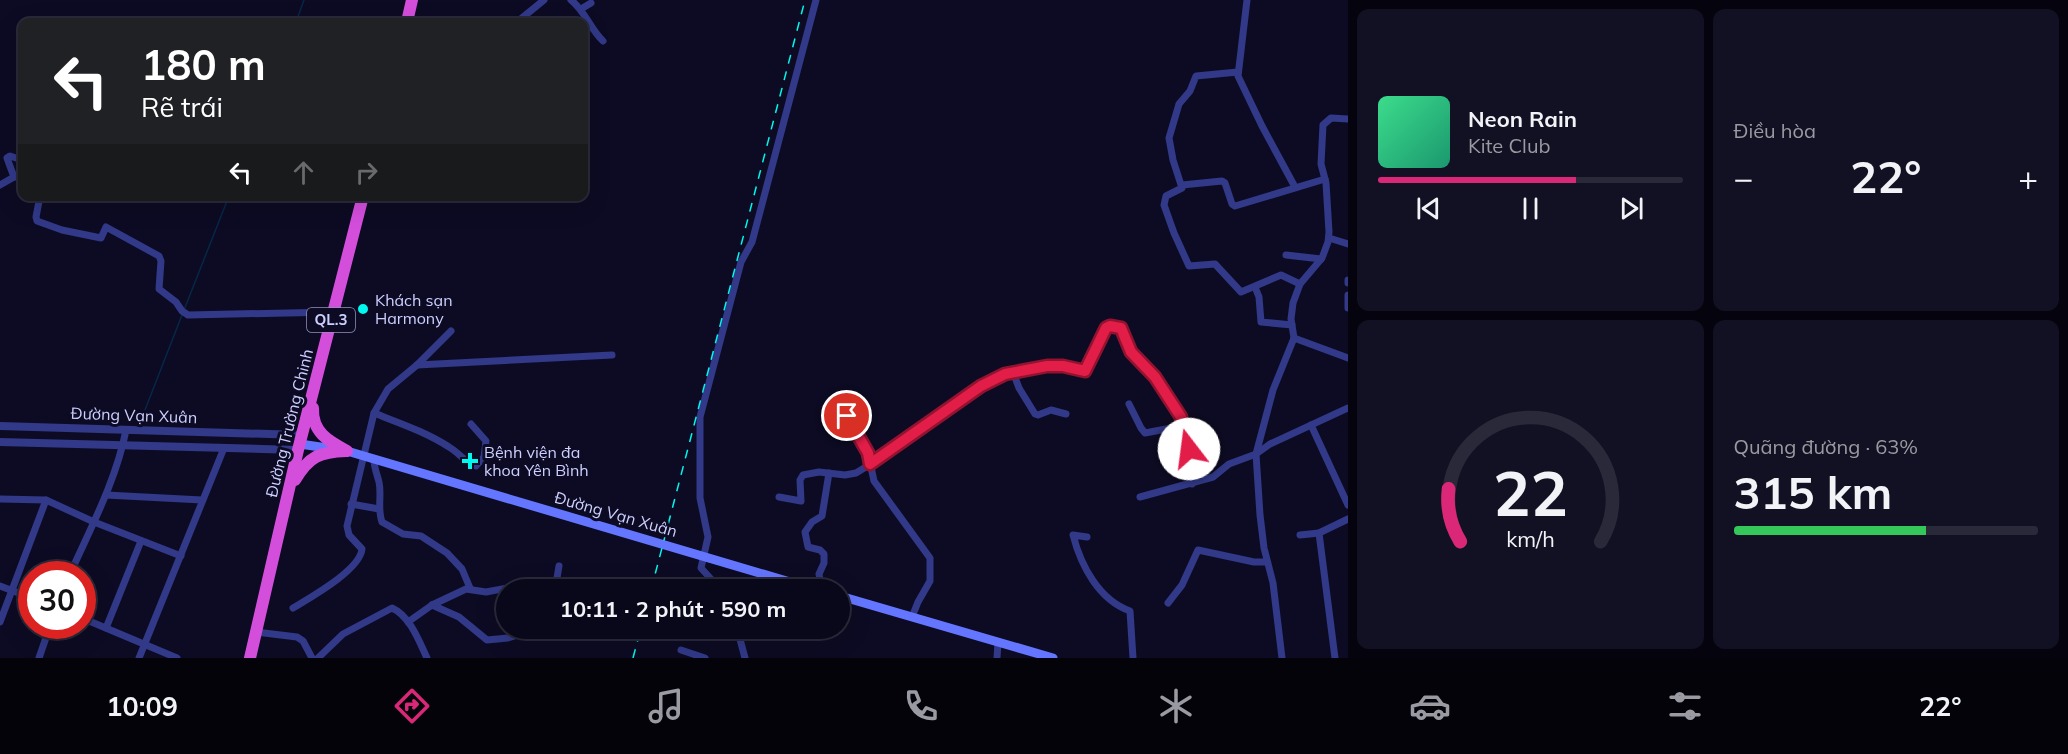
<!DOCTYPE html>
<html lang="vi">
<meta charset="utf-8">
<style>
body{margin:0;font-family:Mulish,sans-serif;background:#121123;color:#f1f3f6;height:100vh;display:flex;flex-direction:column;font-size:22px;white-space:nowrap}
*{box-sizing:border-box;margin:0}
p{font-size:20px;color:#999aa2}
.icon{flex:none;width:33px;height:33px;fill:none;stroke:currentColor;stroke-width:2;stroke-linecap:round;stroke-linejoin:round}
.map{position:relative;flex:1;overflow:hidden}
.panel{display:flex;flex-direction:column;gap:9px;padding:9px;background:#05040e;width:720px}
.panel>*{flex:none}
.guide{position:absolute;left:18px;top:18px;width:570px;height:183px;border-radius:12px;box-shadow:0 6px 24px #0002,0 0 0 2px #292939;background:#202124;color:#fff;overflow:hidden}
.speed{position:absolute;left:18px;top:561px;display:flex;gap:12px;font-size:30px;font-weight:700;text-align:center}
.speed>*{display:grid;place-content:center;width:78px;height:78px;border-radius:50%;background:#09081a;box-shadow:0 6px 24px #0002,0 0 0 2px #292939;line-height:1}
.speed .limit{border:9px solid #d22;background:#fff;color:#111}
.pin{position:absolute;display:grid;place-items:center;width:51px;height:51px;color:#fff;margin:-26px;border:3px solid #fff;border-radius:50%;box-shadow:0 2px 6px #0007}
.me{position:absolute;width:66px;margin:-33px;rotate:345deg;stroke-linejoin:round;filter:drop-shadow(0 0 4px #0008)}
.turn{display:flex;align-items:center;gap:21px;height:126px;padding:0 24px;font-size:27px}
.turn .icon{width:78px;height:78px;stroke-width:2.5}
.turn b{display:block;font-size:42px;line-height:51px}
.lanes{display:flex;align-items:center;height:57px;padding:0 24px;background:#0003;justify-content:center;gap:30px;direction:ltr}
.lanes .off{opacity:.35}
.big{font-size:45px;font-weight:700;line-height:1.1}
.panel .tile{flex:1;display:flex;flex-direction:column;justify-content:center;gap:9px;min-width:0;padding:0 21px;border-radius:12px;background:#121123}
.panel .dial{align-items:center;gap:0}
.dial svg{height:156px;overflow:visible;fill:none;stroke:#292939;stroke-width:7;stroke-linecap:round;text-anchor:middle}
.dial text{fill:#f1f3f6;stroke:none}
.song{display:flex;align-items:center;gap:18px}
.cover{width:72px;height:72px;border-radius:9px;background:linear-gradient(135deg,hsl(150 70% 55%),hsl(160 70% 35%))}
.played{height:6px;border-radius:3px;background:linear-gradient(90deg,#db2777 65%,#292939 65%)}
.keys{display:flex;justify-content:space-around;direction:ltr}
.heat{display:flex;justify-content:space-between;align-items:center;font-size:33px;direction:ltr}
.charge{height:9px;border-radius:4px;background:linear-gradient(90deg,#34c759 63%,#292939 0)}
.panel .tiles{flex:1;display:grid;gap:9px;grid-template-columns:repeat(2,1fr)}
.trip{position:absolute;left:496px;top:579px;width:354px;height:60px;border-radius:30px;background:#09081a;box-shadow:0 6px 24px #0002,0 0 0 2px #292939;font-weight:700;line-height:60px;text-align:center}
.dock{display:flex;height:96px;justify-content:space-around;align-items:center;background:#04030a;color:#999aa2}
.dock .icon{width:42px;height:42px}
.dock .selected{color:#db2777}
.dock b{font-size:27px;color:#f1f3f6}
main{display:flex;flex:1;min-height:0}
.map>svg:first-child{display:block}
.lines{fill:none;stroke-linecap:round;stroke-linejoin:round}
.stream{stroke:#062747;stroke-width:1.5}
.minor{stroke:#313988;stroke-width:7}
.tertiary{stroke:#313988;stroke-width:8}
.secondary{stroke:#6476ff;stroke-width:9}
.trunk{stroke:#d44edc;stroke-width:12}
.rail{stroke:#00f8ef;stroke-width:1.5;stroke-dasharray:9 8;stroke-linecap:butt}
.route-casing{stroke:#92132f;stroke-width:15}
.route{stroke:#e11d48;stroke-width:10}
.poi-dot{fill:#00f8ef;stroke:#0c0b23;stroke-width:2}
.labels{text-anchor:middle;stroke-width:6;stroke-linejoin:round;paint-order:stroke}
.shield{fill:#0c0b23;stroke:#9394bd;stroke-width:1.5}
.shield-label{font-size:15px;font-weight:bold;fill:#cdcfff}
.poi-label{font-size:16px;fill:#cdcfff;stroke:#0c0b23;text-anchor:start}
.street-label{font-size:16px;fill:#cdcfff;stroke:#0c0b23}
</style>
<main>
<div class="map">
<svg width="1348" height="658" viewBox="0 0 1348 658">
<rect width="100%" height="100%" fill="#0c0b23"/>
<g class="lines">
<g class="stream">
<polyline points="296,22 304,0"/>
<polyline points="184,310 229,196"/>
<polyline points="143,415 182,315"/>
</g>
<g class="minor">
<path d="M571,0C586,12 590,29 603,41"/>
<polyline points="1247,0 1238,76 1262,126 1295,187"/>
<polyline points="581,9 591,3"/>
<polyline points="517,22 544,0"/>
<polyline points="1238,72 1196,76 1190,91 1179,104 1169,138 1173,160 1182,188 1166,196 1164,205 1174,233 1189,266 1215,264 1241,292 1281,275 1300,284"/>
<polyline points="1348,119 1331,118 1323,125 1321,164 1326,183 1329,232 1328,242 1322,258 1300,284 1293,303 1291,319 1294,338 1348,358"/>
<polyline points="14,177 7,158 10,156 22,160"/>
<polyline points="0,185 14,177 22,177"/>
<polyline points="1182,185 1222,181 1225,183 1232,204 1235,206 1325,179"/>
<polyline points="40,196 36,217 37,221 62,230 101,238 106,227 159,256 161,261 159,289 176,302 182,311 188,315 333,312"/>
<polyline points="1329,238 1348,244"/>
<polyline points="1286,255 1321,259"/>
<polyline points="1348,280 1348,283"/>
<polyline points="1255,287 1259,297 1261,322 1292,325"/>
<polyline points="1348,295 1348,308"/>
<polyline points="417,365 612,355"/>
<polyline points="1013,372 1019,388 1035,414 1038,415 1051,410 1066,414"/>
<polyline points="1129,404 1141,428 1145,433 1182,426"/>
<path d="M374,413C399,423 426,432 449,447C458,452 466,463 476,466L484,457L486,441L471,424"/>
<polyline points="847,416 868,453 874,481 930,558 930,581 918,602 912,617"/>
<polyline points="1311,425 1348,505"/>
<path d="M374,459C374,468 377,474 379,482C382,495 377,508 382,522L403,534L421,536L447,553L462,569L470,588"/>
<polyline points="106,495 202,500"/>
<polyline points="779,497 801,501 800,480 803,475 819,472 845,475 856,473 882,457 911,434 981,386 1005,374 1047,366 1063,366 1085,371 1106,328 1110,325 1121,328 1131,352 1155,377 1181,417 1182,429 1190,455 1192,484"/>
<polyline points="1140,497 1213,477 1229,464 1256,454 1270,444 1348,408"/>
<polyline points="0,499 46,500 94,522 181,556"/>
<polyline points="351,504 379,509"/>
<polyline points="1319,533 1335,658"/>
<polyline points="1300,535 1319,533 1348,519"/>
<path d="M1087,537L1073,535C1081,566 1099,600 1130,611L1133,658"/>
<path d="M70,574C91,527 116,481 126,430"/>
<polyline points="0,586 32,598"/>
<polyline points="555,590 559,566"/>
<polyline points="721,590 701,568 708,537 700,498 700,417 741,262 752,242 816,0"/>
<polyline points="753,590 756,584 782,590"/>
<polyline points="822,590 819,574 824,563 824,554 820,550 808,547 805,532 812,522 822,516 829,473"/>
<polyline points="1168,603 1182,585 1198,550 1254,562 1267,562"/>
<polyline points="432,605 459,617 487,640 508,638 521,634"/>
<path d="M293,608C311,597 360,570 362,549L349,535L347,526L374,413L388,389L417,365L451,331"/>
<polyline points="82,618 177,658"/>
<polyline points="0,622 46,500"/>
<polyline points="408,622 432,605 466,589 486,592 513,587 521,590"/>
<polyline points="106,628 141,541"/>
<polyline points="737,628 745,658"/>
<polyline points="832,628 833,631"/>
<polyline points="256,632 297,637 303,641 312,658"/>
<polyline points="681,650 705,658"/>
<polyline points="39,658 50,626"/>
<polyline points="139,658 224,448"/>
<path d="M318,658L343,634L392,608C410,616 419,641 427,658"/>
<polyline points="997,658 998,642"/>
<polyline points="1282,658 1273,583 1264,548 1260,515 1256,454 1273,390 1294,338"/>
</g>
<g class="tertiary">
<polyline points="0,426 302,435"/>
<polyline points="0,442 298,450"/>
</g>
<g class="secondary">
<polyline points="300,444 347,451 817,590"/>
<polyline points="840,596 1053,658"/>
</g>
<g class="trunk">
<polyline points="407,22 412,0"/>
<path d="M313,408C312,432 328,441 347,451"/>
<path d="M295,480C309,456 320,452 346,451"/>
<polyline points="250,658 298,450 363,196"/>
</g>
<g class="rail">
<polyline points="651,590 805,0"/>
<polyline points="633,658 641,628"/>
</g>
</g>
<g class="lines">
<g class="route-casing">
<polyline id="route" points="847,416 868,453 870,464 981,386 1005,374 1047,366 1063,366 1085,371 1106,328 1110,326 1121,328 1131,352 1155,377 1181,417 1182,429 1189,449"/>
</g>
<use href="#route" class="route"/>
</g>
<g class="poi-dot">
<circle cx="363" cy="309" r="6"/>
<path d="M467 452h6v6h6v6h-6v6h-6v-6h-6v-6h6z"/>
</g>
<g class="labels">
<rect class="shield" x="307" y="308" width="48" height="24" rx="4.5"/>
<g class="shield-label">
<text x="331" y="325">QL.3</text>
</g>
<g class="poi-label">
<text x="375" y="306">Khách sạn<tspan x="375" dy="18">Harmony</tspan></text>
<text x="484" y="458">Bệnh viện đa<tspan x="484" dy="18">khoa Yên Bình</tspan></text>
</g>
<g class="street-label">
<text transform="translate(134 415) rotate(2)" y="6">Đường Vạn Xuân</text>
<text transform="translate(289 423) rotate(-76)" y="6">Đường Trường Chinh</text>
<text transform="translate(616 514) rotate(16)" y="6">Đường Vạn Xuân</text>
</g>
</g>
</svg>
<div class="speed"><div class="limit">30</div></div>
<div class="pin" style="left:847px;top:416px;background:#d93025"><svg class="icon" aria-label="arrive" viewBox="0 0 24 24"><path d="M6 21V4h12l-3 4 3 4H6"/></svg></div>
<svg class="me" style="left:1189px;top:449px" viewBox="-20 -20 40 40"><circle r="19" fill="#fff"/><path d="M0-13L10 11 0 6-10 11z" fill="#e11d48"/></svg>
<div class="trip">10:11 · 2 phút · 590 m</div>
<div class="guide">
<div class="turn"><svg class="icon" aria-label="left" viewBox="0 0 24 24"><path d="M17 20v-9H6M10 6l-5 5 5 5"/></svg><div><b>180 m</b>Rẽ trái</div></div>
<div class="lanes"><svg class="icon" aria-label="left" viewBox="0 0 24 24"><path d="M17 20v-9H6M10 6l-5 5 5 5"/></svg><svg class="icon off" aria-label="ahead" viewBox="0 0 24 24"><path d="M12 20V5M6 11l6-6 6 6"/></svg><svg class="icon off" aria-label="right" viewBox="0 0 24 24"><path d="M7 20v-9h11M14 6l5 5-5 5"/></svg></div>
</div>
</div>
<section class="panel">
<div class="tiles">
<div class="tile">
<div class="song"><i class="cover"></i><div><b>Neon Rain</b><p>Kite Club</p></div></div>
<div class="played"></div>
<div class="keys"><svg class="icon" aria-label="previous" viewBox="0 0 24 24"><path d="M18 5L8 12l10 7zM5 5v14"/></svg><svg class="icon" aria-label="pause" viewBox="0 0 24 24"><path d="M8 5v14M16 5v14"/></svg><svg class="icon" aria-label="next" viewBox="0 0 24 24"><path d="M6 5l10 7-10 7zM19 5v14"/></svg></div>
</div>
<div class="tile"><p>Điều hòa</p>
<div class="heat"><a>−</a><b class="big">22°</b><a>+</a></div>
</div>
<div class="tile dial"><svg viewBox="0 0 100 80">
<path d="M14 69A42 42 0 1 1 86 69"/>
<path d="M14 69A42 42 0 0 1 8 42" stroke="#db2777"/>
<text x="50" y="56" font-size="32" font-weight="700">22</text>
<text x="50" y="72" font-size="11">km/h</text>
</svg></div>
<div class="tile"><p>Quãng đường · 63%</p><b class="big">315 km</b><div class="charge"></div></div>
</div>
</section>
</main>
<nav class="dock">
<b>10:09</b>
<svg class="icon selected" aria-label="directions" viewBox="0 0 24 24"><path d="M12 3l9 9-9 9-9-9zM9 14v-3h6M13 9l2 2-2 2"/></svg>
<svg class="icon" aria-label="music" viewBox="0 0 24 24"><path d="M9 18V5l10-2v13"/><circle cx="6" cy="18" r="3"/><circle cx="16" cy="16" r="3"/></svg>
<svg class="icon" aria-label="phone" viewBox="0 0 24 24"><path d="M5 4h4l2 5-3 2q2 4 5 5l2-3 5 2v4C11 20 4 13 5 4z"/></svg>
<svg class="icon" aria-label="climate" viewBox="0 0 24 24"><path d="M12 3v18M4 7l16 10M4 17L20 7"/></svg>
<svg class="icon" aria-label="car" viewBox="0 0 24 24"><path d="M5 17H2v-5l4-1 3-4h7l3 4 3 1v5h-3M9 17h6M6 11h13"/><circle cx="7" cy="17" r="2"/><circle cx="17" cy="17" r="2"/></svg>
<svg class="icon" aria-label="filters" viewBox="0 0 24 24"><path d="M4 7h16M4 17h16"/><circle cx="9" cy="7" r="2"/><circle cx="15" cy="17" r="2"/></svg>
<b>22°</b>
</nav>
